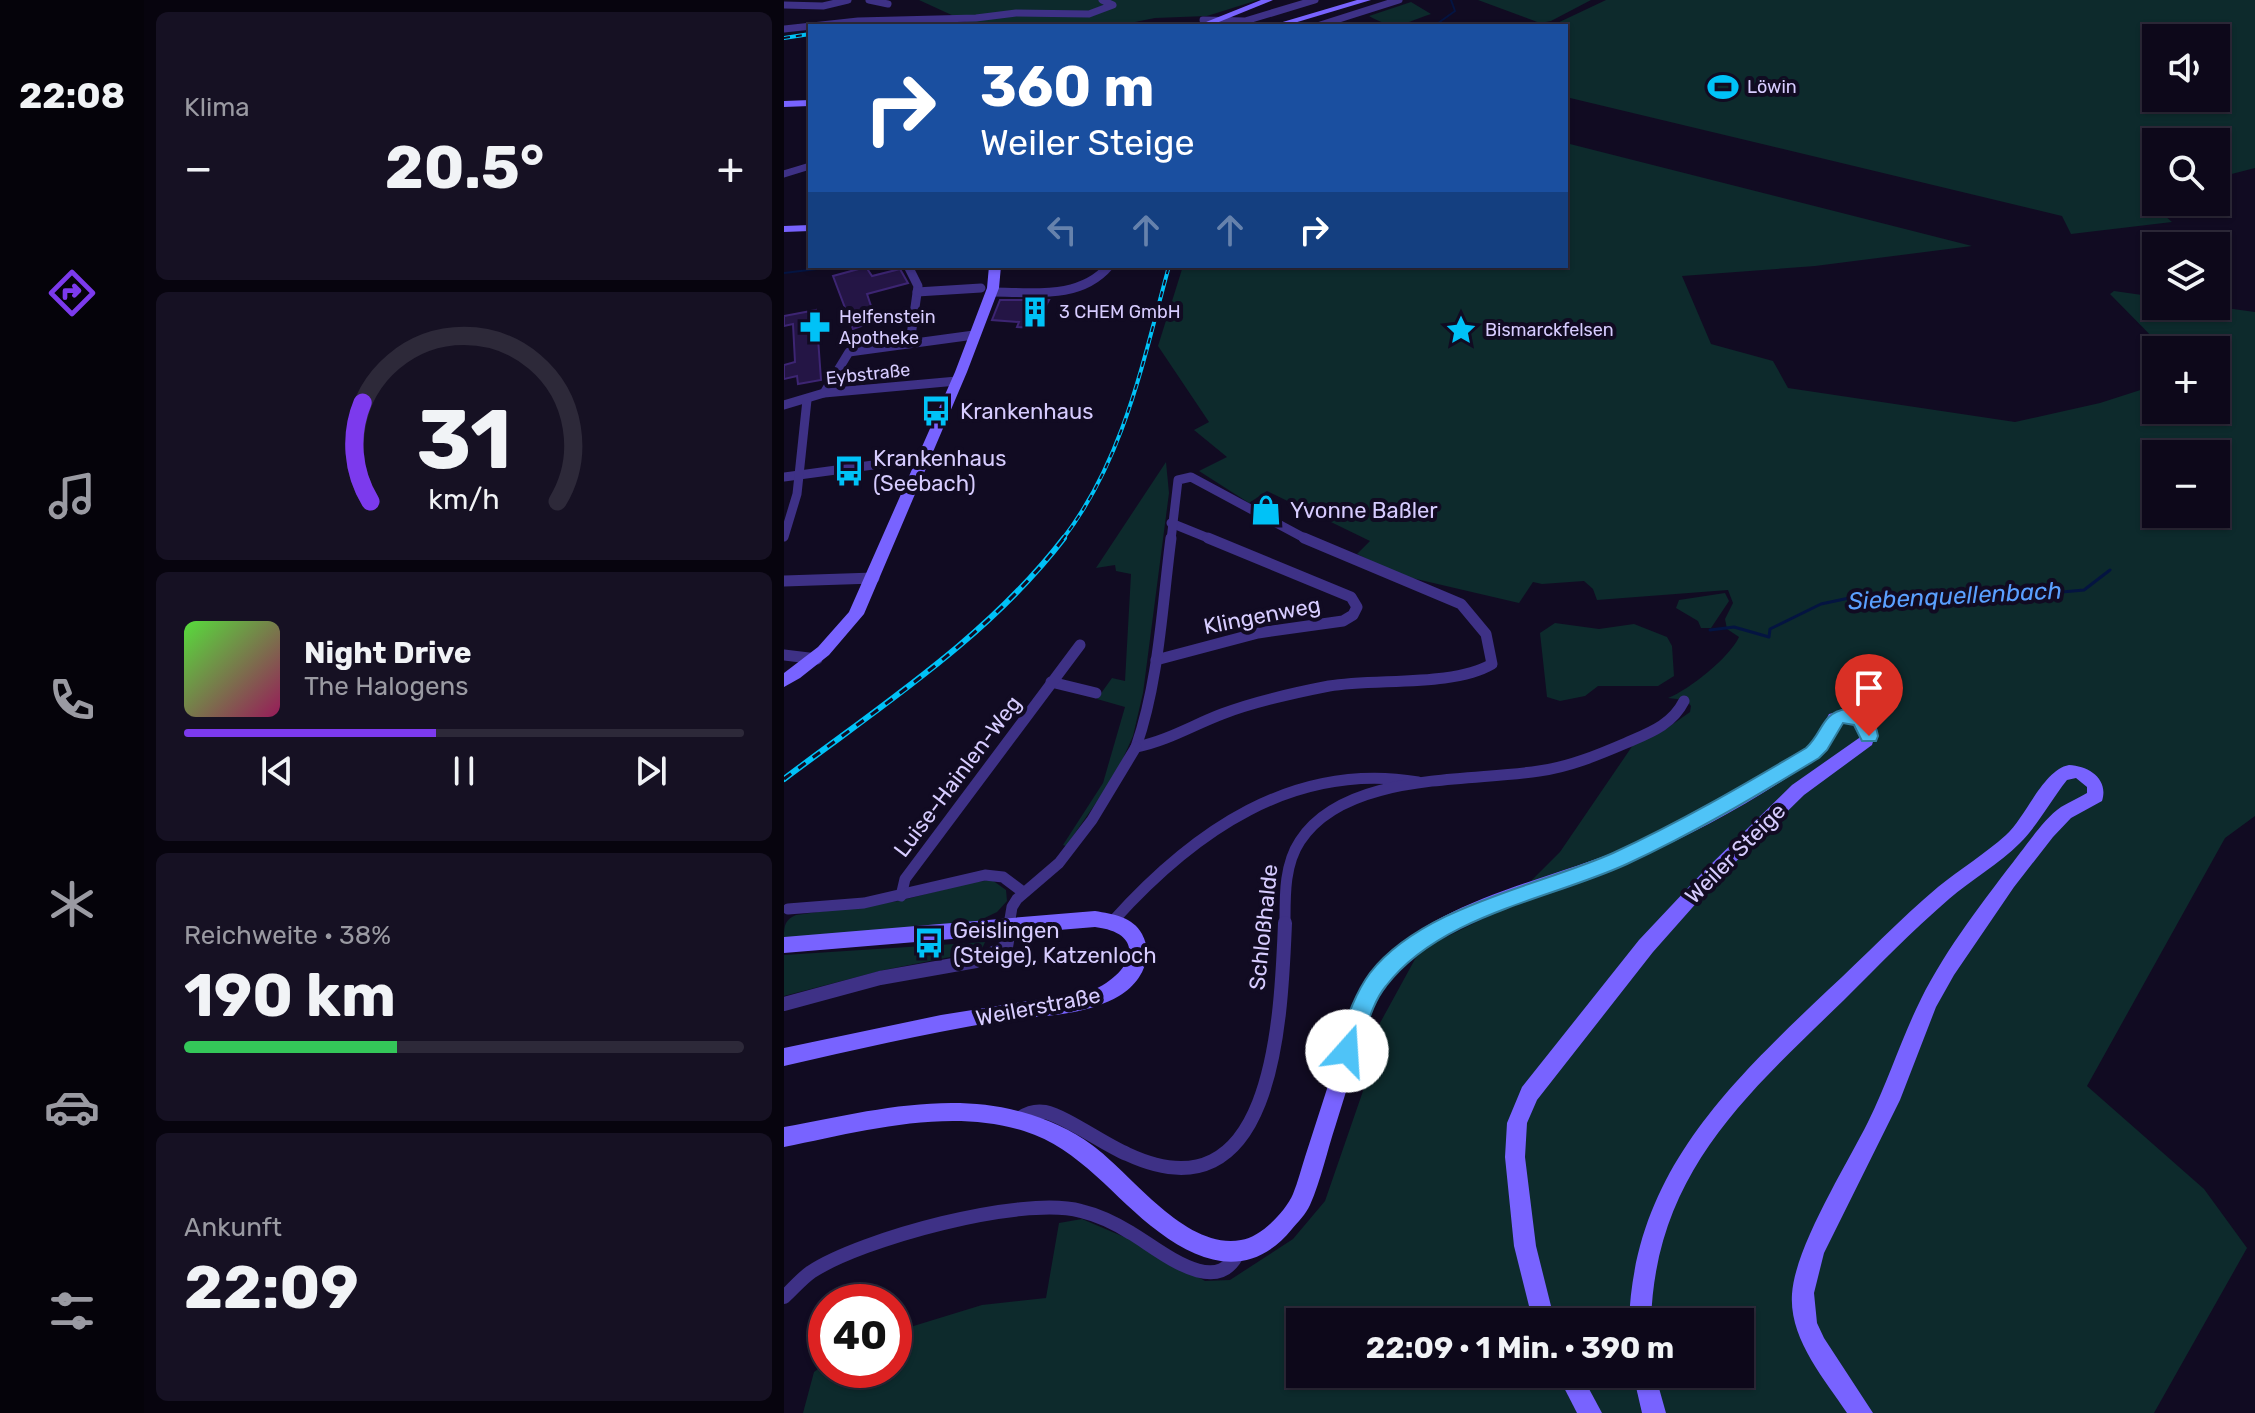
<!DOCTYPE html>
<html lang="de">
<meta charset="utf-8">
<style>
body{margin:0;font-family:Rubik,sans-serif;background:#161123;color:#f1f3f6;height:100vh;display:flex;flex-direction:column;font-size:30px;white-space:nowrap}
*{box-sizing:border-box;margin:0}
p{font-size:26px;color:#9a9aa2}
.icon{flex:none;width:44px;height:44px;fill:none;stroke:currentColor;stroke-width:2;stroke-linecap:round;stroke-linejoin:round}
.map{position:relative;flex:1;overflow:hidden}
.panel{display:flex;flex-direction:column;gap:12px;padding:12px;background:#07040e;width:640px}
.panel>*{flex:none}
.banner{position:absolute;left:24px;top:24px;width:760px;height:244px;border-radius:0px;box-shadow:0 2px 6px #0004,0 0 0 2px #2d2939;background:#1a4fa0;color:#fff;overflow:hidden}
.tools{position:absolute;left:1358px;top:24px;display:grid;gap:16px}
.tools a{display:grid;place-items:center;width:88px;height:88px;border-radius:0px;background:#0d081a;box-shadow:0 2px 6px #0004,0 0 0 2px #2d2939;font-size:40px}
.speed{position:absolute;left:24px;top:1284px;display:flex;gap:16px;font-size:40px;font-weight:700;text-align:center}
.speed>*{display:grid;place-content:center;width:104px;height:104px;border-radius:50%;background:#0d081a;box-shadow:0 2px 6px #0004,0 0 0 2px #2d2939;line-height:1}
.speed .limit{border:12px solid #d22;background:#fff;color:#111}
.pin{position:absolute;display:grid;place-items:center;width:68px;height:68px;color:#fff;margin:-82px -34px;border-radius:50% 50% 50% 0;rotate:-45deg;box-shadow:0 0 8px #0007}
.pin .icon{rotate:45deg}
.me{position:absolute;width:88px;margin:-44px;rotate:19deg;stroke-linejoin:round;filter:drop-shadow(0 0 6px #0008)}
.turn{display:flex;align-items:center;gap:28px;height:168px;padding:0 40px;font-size:36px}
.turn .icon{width:104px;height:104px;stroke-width:2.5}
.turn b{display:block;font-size:56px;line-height:68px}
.lanes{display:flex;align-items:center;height:76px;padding:0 40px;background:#0003;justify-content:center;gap:40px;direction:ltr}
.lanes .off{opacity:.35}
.big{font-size:60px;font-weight:700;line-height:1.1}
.panel .tile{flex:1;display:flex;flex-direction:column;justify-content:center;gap:12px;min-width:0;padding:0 28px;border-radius:12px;background:#161123}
.panel .dial{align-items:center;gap:0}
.dial svg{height:208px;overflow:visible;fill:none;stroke:#2d2939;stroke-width:7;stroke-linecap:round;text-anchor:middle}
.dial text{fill:#f1f3f6;stroke:none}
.song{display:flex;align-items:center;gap:24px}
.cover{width:96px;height:96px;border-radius:12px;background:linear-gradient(135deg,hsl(110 70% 55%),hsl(330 70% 35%))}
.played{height:8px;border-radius:4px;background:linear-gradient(90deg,#7c3aed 45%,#2d2939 45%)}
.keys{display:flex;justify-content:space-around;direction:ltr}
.heat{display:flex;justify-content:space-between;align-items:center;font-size:44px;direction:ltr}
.charge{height:12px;border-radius:6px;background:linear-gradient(90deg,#34c759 38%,#2d2939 0)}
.trip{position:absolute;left:502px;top:1308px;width:468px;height:80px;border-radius:0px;background:#0d081a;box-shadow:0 2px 6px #0004,0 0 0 2px #2d2939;font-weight:700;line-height:80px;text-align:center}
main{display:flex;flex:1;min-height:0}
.tab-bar{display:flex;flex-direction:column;width:144px;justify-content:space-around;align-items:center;background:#05030a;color:#9a9aa2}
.tab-bar .icon{width:56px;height:56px}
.tab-bar .on{color:#7c3aed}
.tab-bar b{font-size:36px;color:#f1f3f6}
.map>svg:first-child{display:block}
.green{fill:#0d2a2c;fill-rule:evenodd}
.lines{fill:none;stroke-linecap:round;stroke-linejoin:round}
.stream-far1{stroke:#041441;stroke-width:2}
.stream{stroke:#041441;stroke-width:3}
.building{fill:#241545;stroke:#3d2573;stroke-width:2}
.street-far3{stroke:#3e3186;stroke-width:7}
.street-far2{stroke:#3e3186;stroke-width:9}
.street-far1{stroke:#3e3186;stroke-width:11}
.street{stroke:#3e3186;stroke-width:14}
.secondary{fill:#7863ff;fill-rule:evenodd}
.rail-far1-casing{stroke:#00c2f7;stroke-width:4}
.rail-casing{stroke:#00c2f7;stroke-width:6}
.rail-far1{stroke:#110b22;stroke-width:2;stroke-dasharray:6;stroke-linecap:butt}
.rail{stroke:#110b22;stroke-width:3;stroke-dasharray:9;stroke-linecap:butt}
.route{fill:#4fc3f7;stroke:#337fa1;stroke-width:2}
.labels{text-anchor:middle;stroke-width:8;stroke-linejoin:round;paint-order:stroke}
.far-poi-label{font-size:18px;fill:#d7ccff;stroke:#110b22;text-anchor:start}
.far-street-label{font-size:18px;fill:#d7ccff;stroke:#110b22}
.poi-label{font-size:22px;fill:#d7ccff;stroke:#110b22;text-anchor:start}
.street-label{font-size:22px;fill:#d7ccff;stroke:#110b22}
.water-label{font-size:24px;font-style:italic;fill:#5aa0ff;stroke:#110b22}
</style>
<main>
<nav class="tab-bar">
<b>22:08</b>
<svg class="icon on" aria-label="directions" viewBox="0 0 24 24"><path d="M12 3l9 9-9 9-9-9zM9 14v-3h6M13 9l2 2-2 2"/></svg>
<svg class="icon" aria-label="music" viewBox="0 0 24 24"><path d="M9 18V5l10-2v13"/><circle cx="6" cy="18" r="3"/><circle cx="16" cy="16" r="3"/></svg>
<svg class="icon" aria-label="phone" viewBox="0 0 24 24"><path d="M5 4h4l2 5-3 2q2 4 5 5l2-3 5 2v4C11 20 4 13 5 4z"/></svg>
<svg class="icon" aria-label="climate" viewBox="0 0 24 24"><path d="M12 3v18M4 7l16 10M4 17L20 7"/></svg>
<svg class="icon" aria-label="car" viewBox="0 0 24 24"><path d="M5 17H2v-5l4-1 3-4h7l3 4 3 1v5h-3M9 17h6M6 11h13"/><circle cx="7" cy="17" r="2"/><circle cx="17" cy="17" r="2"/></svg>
<svg class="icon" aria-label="filters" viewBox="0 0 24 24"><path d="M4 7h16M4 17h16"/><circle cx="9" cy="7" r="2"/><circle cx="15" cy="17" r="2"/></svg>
</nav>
<section class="panel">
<div class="tile"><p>Klima</p>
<div class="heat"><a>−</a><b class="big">20.5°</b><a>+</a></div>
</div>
<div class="tile dial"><svg viewBox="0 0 100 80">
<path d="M14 69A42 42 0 1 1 86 69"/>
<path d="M14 69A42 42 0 0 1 11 31" stroke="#7c3aed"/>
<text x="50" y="56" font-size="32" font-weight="700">31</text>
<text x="50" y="72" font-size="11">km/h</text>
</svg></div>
<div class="tile">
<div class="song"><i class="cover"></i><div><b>Night Drive</b><p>The Halogens</p></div></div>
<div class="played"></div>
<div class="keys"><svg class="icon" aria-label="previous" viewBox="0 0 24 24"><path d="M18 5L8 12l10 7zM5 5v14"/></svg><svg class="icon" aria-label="pause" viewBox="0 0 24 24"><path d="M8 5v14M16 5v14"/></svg><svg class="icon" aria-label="next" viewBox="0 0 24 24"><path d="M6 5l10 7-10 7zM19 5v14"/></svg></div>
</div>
<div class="tile"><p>Reichweite · 38%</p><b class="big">190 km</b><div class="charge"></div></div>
<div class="tile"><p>Ankunft</p><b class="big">22:09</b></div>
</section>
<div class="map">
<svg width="1471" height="1413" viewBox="0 0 1471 1413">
<rect width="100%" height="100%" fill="#110b22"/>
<g class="green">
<polygon points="135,0 474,0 423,16 371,18 331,26 185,23"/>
<polygon points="694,0 807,0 767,21 756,23"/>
<path d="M822,0H1471V168L1432,178V142H1372V193L1359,197L1388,222L1287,234L1278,216L782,97V26H767ZM1372,38H1432V98H1372Z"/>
<path d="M627,2L647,14C619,23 613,32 585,16Z"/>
<path d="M782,143L1188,246L1031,266L898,276L927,344L989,361L1004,388L1231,422L1316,403L1372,385V410H1432V350H1381L1326,294L1330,291L1372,297V306H1427L1471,312V816L1441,838L1303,1086L1420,1189L1463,1248L1370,1413H19L30,1372L42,1363V1370H110V1332L198,1305L262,1298L275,1223L298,1219L345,1239L421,1281L446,1280L509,1239L541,1201L579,1091L596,1023L636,950L719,909L776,852L849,745L879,731L906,712L907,706L902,700L884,698C905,690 946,657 955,637L943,629L941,619L949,603L944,590L813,600L809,589L800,581L758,584L749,582L735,603L615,575L573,554L586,541L483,491L465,503L415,471L443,457L410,430L425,422L374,346L399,266H782ZM1372,454H1432V514H1372ZM516,1322H956V1374H516Z"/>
<polygon points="382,462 385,493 359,693 349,736 332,774 282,846 279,845 319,783 341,707 313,699 328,678 341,681 347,574 332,571 331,565 312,568"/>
<polygon points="941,593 945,601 927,628 917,628 914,621 892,608 895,600"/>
<polygon points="771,623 815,629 850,624 883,637 888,646 890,676 874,686 814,686 801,696 776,701 763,697 756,633"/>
<path d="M208,880L222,890L223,901L213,912L190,923L0,940C0,927 0,920 12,915L115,901L185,883Z"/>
<polygon points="201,942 197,951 100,970 0,996 0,955"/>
</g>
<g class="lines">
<g class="stream-far1">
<polyline points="650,26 671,11 667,0"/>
<polyline points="0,273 58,266"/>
</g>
<polyline class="stream" points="926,630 950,627 985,637 986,629 1037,604 1084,594 1127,600 1191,593 1233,596 1300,590 1326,570"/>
</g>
<g class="building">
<polygon points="82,267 88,276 116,269 124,283 83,294 92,321 69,329 49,276"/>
<polygon points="216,300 265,300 250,328 233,327 235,322 208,320"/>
<polygon points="32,310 37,380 14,384 13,376 0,379 0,365 11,362 9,324 0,326 0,316"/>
</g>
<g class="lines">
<g class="street-far3">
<polyline points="85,0 104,4"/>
<polyline points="0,5 39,6 64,0"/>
<polyline points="419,20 461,21 531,0"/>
<polyline points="533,26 615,0"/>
<polyline points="0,29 74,21 192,18 232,13 305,14 329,5 318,0"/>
<polyline points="0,174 26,166"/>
</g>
<g class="street-far2">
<polyline points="124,266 134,286 126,343"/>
<polyline points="133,292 197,288"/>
<path d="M208,292C249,292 296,300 325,266"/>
<polyline points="40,393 65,352 190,335"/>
<polyline points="0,405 40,393 173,381"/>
<polyline points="0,477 141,458"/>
<polyline points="387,523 429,540"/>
<polyline points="0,537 13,494 23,400"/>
<polyline points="387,540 394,480 407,477 524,540"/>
</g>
<g class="street-far1">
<polyline points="0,581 90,578"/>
<polyline points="0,655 33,659"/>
<polyline points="372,660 474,633 559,621 569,615 573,607 567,597 424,538"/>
<polyline points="267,682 312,693"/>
<path d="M352,747C375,681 378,607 387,538"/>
<path d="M352,747C383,741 409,725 438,714C472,701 509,693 545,686C592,678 669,687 708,664L702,634L677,604L520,538"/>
<polyline points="117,896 121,879 296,645"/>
<polyline points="4,909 80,903 201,875 219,877 239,892"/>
<path d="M329,921C409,832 509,761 634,782"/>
<polyline points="225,925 228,907 233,899 275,863 308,820 352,747"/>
<path d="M501,925C501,897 500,865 516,841C561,772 684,782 755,771C785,767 814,755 842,743C865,733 888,725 900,701"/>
</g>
<g class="street">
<polyline points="0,1004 96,978 192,961 222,947 226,923"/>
<path d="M233,1120C242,1114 250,1110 261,1112C281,1116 321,1145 343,1154C491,1223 497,1018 501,923"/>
<path d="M0,1297C9,1289 17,1279 27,1272C77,1239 238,1195 297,1211C314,1215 331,1223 347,1233C375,1249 433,1301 455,1251"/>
</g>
<g class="secondary">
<polygon points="477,0 489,0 425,26 412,26"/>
<polygon points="573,0 587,0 500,26 485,26"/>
<polygon points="26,100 26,106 0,107 0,101"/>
<polygon points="26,225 26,231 0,232 0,226"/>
<polygon points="205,266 217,266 215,288 183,372 80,614 45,655 16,678 0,687 0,673 34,647 65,612 171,372 203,288"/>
<path d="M1061,710C1075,711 1086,716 1093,729L1088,745L1020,795L931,882L869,952L753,1100L743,1123L741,1157L752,1246L771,1322H749L730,1246L721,1157L723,1123L738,1087L855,940L919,872L1008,785L1075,738L1077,730L1067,722H1057L1043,749L1030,760C974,798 915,832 853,858C771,893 670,909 608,977C600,986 594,998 588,1008C576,1047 564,1085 552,1124C543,1151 537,1180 526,1205C522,1214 514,1222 508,1229C468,1278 420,1266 375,1232C329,1198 297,1149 240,1131C163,1107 76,1132 0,1147V1127C76,1113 161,1090 238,1112C263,1119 288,1130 308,1145C349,1175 401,1250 457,1240C477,1237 501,1212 509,1194C514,1182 517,1169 521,1157C531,1126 541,1095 551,1064C561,1030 570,997 592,969C644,902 765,880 841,848C903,822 962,788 1018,752L1031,741L1045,714Z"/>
<path d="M1285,765C1305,766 1325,779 1318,801L1287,818L1269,837L1230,887L1170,975L1152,1007L1116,1100L1040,1253L1030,1293L1033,1323L1040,1338L1089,1413H1063C1040,1378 1005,1339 1008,1294C1011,1247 1062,1166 1084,1122C1104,1082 1117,1039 1137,999C1163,947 1201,899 1236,853C1248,838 1261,818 1277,807C1285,802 1295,798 1303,793V787L1292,778L1283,780C1267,800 1254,825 1236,843C1215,864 1187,880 1165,899C1128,931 1094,966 1060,1000C961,1096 871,1174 867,1322H845C850,1174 943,1086 1044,990C1081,956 1116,919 1154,887C1176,869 1201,854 1222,835C1242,817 1259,770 1285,765Z"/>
<path d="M311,911C329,914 349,917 358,934C371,958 356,984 335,996C297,1018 252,1015 210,1022C139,1034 70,1050 0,1066V1048L157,1015L307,991C346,975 367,934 311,927L0,953V937Z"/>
<polygon points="773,1374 797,1374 818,1413 793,1413"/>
<polygon points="849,1374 871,1374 882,1413 858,1413"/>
</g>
<g class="rail-far1-casing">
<g id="rail-far1">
<polyline points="0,38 26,34"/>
<path d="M278,540C340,460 359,361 385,266"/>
</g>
</g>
<g class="rail-casing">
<path id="rail" d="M0,779C98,705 204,637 280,538"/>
</g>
<use href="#rail-far1" class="rail-far1"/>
<use href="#rail" class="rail"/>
</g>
<path class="route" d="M1062,709C1079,714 1091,717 1094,736L1092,741H1078L1070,725L1059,723L1043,750L1035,758C972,796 910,833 843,864C767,899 656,915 602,986C585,1007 582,1035 571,1059L563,1061L555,1059L552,1051C561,1025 569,996 586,973C638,906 755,886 829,853C896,822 958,786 1022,748C1039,733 1037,713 1062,709Z"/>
<defs>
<g id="stadium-bare" transform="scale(2.4)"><path d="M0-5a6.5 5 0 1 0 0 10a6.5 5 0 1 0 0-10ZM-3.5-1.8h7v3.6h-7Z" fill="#00c2f7" stroke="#110b22" stroke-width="2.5" paint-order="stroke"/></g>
<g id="building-bare" transform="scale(2.4)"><path d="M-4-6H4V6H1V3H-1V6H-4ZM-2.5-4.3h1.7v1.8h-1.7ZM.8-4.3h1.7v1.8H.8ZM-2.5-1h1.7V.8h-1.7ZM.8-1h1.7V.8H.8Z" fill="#00c2f7" stroke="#110b22" stroke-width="2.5" paint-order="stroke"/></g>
<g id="pharmacy-bare" transform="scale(2.4)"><path d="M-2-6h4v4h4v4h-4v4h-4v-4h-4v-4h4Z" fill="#00c2f7" stroke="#110b22" stroke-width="2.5" paint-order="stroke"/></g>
<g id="sight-bare" transform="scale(2.4)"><path d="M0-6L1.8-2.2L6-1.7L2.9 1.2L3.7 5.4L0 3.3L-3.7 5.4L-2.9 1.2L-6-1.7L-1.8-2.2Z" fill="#00c2f7" stroke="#110b22" stroke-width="2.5" paint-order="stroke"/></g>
<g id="bus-bare" transform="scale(2.4)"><path d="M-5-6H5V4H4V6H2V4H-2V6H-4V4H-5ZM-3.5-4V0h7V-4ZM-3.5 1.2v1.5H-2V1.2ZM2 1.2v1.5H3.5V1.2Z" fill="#00c2f7" stroke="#110b22" stroke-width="2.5" paint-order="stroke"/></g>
<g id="shop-bare" transform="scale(2.4)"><path d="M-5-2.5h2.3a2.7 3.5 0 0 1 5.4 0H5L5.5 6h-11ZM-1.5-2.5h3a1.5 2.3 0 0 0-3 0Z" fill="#00c2f7" stroke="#110b22" stroke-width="2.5" paint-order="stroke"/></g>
</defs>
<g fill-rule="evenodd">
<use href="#stadium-bare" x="939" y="87"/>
<use href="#building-bare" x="251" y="312"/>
<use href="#pharmacy-bare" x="31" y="327"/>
<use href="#sight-bare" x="677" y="330"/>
<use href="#bus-bare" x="152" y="411"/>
<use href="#bus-bare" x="65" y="471"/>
<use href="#shop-bare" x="482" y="510"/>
<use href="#bus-bare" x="145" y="943"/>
</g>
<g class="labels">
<g class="far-poi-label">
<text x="963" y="93">Löwin</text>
<text x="275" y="318">3 CHEM GmbH</text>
<text x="55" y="323">Helfenstein<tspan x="55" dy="21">Apotheke</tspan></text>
<text x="701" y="336">Bismarckfelsen</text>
</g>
<g class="far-street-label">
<text transform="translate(84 374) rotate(-6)" y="6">Eybstraße</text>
</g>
<g class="poi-label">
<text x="176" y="419">Krankenhaus</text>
<text x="89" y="466">Krankenhaus<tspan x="89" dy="25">(Seebach)</tspan></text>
<text x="506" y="518">Yvonne Baßler</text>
<text x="169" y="938">Geislingen<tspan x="169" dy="25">(Steige), Katzenloch</tspan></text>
</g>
<g class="street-label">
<text transform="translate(478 615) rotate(-11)" y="8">Klingenweg</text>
<text transform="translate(173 776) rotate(-53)" y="8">Luise-Hainlen-Weg</text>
<text transform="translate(951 853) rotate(-45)" y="8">Weiler Steige</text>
<text transform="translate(479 927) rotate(-84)" y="8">Schloßhalde</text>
<text transform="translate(254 1006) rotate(-11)" y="8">Weilerstraße</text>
</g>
<g class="water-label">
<text transform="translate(1171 596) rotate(-3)" y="8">Siebenquellenbach</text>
</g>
</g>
</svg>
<div class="tools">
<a><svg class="icon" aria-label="sound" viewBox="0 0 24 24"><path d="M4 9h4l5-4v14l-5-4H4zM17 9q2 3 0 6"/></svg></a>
<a><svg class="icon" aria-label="search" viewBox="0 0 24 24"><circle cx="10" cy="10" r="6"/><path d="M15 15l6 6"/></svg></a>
<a><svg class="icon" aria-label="layers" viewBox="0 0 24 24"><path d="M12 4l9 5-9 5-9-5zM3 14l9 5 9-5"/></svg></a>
<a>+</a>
<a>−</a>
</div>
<div class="speed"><div class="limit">40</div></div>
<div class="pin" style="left:1085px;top:736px;background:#d93025"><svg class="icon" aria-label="arrive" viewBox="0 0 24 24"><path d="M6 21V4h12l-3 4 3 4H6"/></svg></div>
<svg class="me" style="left:563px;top:1051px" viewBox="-20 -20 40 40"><circle r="19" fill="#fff"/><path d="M0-13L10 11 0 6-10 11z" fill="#4fc3f7"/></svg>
<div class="trip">22:09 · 1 Min. · 390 m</div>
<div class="banner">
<div class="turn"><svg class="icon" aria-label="right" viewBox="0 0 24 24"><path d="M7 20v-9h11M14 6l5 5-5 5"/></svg><div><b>360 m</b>Weiler Steige</div></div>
<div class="lanes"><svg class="icon off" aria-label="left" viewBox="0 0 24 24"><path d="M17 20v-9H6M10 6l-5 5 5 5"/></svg><svg class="icon off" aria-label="ahead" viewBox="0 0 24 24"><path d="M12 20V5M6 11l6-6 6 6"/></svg><svg class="icon off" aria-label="ahead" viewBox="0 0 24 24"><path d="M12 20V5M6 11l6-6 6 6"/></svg><svg class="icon" aria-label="right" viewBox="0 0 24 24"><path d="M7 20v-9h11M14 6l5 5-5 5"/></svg></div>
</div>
</div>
</main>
